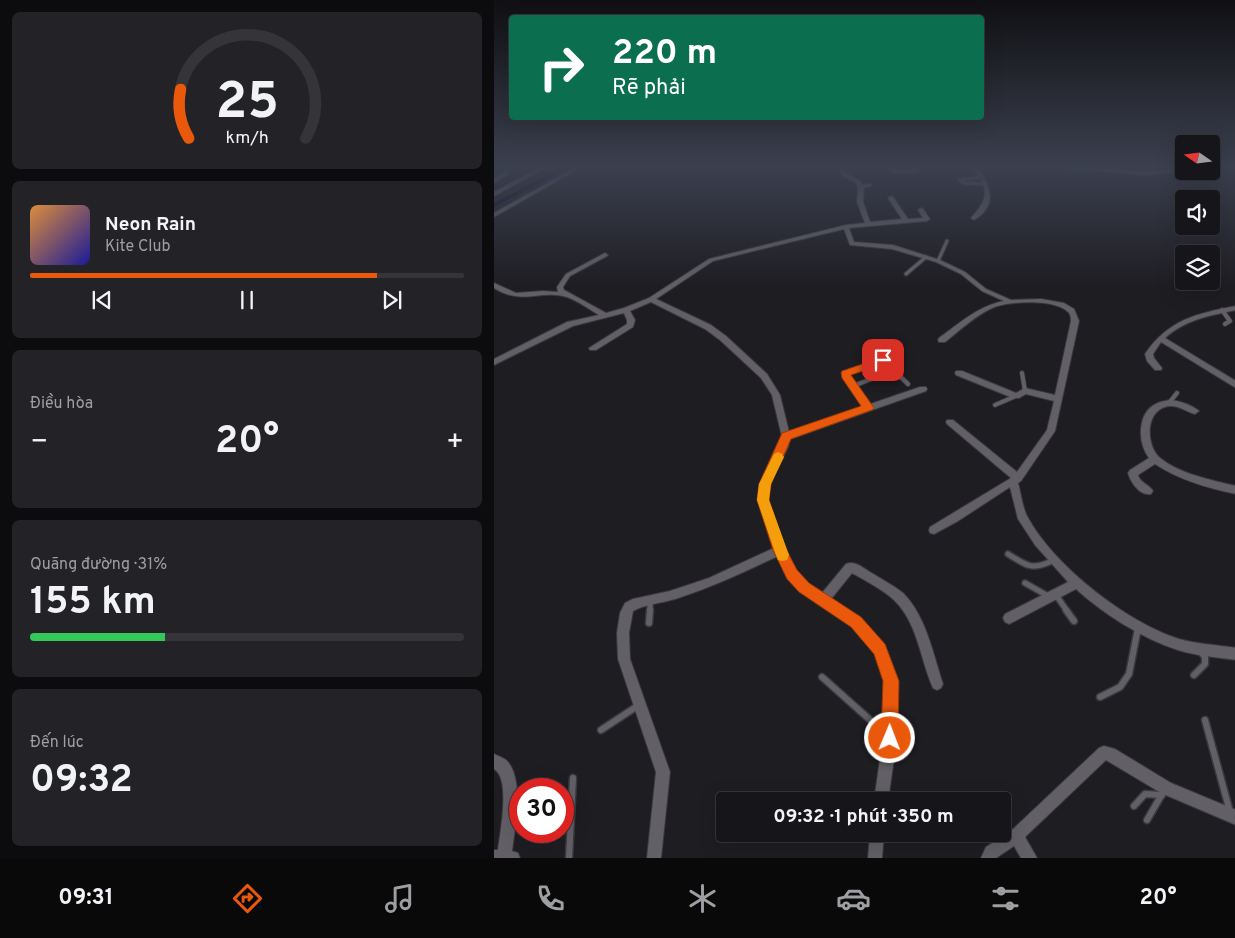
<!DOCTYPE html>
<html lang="vi">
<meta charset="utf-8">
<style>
body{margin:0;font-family:Overpass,sans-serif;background:#232327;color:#f1f3f6;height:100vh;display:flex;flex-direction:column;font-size:19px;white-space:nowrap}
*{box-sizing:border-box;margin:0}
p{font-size:16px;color:#9e9fa2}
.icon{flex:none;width:28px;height:28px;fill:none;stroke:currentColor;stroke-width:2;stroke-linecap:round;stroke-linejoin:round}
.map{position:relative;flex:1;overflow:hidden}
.drawer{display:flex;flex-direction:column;gap:12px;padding:12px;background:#0c0c0e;width:494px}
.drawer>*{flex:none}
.guide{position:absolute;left:15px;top:15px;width:475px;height:105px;border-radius:5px;box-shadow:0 5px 20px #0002,0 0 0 1px #353539;background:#0b6e4f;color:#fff;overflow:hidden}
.needle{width:32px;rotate:284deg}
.tools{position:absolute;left:681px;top:135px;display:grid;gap:10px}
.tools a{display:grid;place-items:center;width:45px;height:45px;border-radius:5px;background:#16161a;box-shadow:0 5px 20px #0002,0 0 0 1px #353539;font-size:25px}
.speed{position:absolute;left:15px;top:778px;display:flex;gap:10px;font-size:25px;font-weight:700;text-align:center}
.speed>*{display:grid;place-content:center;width:65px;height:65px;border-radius:50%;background:#16161a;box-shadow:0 5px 20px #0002,0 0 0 1px #353539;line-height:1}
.speed .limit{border:8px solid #d22;background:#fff;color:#111}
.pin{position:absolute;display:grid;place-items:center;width:42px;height:42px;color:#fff;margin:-21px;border-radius:10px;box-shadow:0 2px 8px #0006}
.me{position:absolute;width:55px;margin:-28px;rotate:1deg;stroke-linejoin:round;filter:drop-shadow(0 0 4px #0008)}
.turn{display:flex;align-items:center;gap:18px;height:105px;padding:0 20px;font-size:22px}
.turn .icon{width:65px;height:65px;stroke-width:2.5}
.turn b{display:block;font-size:35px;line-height:42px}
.big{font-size:38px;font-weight:700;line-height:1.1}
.drawer .tile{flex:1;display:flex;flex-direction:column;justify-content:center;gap:8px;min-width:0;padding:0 18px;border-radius:8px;background:#232327}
.drawer .dial{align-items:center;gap:0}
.dial svg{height:130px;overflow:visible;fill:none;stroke:#353539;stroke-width:7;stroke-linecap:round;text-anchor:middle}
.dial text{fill:#f1f3f6;stroke:none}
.song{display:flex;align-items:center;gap:15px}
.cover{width:60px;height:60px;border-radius:8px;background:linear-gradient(135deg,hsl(30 70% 55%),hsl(240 70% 35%))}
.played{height:5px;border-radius:2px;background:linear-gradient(90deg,#ea580c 80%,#353539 80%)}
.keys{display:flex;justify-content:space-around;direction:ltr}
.heat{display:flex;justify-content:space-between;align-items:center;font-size:28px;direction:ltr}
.charge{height:8px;border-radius:4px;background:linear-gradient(90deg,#34c759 31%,#353539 0)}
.trip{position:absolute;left:222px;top:792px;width:295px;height:50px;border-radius:5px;background:#16161a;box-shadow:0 5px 20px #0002,0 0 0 1px #353539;font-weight:700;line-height:50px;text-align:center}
.tabs{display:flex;height:80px;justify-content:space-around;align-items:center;background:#09090a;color:#9e9fa2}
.tabs .icon{width:35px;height:35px}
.tabs .active{color:#ea580c}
.tabs b{font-size:22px;color:#f1f3f6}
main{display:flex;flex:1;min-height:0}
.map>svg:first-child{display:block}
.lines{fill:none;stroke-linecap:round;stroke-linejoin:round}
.canal{fill:#0f0026;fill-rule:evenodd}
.service-far3-casing{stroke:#3a393d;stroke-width:5}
.service-far2-casing{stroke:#3a393d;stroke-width:5.5}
.service-far1-casing{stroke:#3a393d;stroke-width:8}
.service-casing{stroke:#3a393d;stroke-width:9}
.minor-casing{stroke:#3a393d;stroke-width:2}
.service-far3{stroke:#626066;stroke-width:3}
.service-far2{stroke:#626066;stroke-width:4}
.service-far1{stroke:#626066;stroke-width:5}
.service{stroke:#626066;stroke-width:6}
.minor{fill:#626066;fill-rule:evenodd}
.route{fill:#ea580c;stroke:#983908}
.slow{fill:#f59e0b}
</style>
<main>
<section class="drawer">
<div class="tile dial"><svg viewBox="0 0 100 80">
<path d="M14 69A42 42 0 1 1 86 69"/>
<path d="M14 69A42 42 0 0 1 9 39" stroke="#ea580c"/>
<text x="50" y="56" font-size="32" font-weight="700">25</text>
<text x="50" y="72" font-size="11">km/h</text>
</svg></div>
<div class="tile">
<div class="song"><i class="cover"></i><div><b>Neon Rain</b><p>Kite Club</p></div></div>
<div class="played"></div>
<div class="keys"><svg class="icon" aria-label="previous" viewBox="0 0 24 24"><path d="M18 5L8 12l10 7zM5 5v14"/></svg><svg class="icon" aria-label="pause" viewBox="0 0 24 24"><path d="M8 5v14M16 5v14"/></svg><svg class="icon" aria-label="next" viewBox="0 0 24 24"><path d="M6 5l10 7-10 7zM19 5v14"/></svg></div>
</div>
<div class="tile"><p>Điều hòa</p>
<div class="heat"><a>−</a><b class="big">20°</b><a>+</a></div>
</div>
<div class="tile"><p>Quãng đường · 31%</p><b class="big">155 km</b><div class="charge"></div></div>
<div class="tile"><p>Đến lúc</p><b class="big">09:32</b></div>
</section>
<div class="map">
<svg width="742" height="858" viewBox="0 0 742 858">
<rect width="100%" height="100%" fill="#1e1d22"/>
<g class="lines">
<g class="canal">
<polygon points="69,167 77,167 0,207 0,203"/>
<polygon points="610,167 654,167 634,171"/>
</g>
<g class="service-far3-casing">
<g id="service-far3">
<polyline points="487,177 465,180 470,183 492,184"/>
<polyline points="367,187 376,185"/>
<polyline points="444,261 453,241"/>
<polyline points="412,274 432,257"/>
</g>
</g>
<g class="service-far2-casing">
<g id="service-far2">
<polyline points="728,310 736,321 731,324"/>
<polyline points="528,373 531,391"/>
<polyline points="359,386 401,370"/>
<polyline points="675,403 683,393"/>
<polyline points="501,405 522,396"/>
<polyline points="374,408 351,375 352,373 389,360 414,384"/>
</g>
</g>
<g class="service-far1-casing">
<g id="service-far1">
<path d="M514,554C533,566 538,571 560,560"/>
<polyline points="531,583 554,596"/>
<polyline points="562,595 573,611"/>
<polyline points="156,611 156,600"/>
</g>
</g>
<g class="service-casing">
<g id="service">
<polyline points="572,610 580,621"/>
<polyline points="155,623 156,610"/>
<polyline points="700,675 711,664 711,657 707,652"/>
<polyline points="328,677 393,735"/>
<polyline points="606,697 626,687 635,674 644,628"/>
<polyline points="711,720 736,812"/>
<polyline points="107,730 145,705"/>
<polyline points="640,806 651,794 668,795"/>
<polyline points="653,820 671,789"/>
<polyline points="75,858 79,778"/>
</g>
</g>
<g class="minor-casing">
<g id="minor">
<polygon points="13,167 18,167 13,175 0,183 0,179 9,173"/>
<polygon points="47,167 53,167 0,196 0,192"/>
<polygon points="82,167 88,167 0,217 0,213"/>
<path d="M343,167H348L353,174L365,180L370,187L369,202L376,222L408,219L394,198L397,196L399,197L414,219L429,218L424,210L427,208L429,209L436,219L433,221L355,228L360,242L399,245L446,260L471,272L492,289L517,300L547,299L570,303L580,309L585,321L561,431L527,481L524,483C527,493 528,506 533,516C559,565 632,622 685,639C702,644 724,645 742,648V660C723,657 701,656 684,650C649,639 608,613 582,589L519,622L515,624L511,622L509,618L511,614L574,582L541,545L524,519L516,487L464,521L440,534L436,533L435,530L436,527L517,478L453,424L452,422L453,420H459L523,472L553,430L560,401L532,394L525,398H519L462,375L461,373L462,371H468L522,393L531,388L561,395L577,321C577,317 576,313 573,311C559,299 514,301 498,308C481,316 466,330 451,342H445L444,340L445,338C466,323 484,306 510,301L488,291L467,274L442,262L398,249L356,245L350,229L219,261L162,299L217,325L232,336L273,374L286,395L295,432L426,387H432L433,389L432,391L296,439L294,447L276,484L274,500L291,549L302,570L314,583L328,593L352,564C361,560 369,568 376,572C387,579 399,585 409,593C432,616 439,654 449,684L447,688L443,690L439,688C426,659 424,623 400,600C388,589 372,581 358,573L337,599L366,618L390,646L403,681V738L394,801H380L389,738L391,681L381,654L358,626L306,591L294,578L284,556C252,571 221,586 187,597C172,603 154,603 139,611L135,633L136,659L176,772L167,858H153L162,772L124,659L123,633L126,613L131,603L139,599L176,591L215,578L280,548L264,500L266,484L284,447L288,437L278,395L267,378L226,340L211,329L157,302L136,311L141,320L139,327L102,350H96L95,348L133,324V320L130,313L79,326L0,365V359L73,322L105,315C95,309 84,301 73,297C46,289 28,306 0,288V283L22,293L49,291L64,292L63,287L72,274L111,253L114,255L113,256L76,276L69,287L70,290L112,313L130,308L155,298L215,259L352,225L371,223L363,202L364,187L361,182L349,176Z"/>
<polygon points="390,167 396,167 402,170 418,170 416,167 421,167 425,171 422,173 401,174"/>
<path d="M478,167H483C497,185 504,206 480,220L477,218C496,197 495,190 478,167Z"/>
<polygon points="549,167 581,167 651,171 690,169 690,171 692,171 651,175"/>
<path d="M742,306V310C717,315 690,320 671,338L742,381V388L667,342L659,354L660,358L668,368L667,370H661L653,361L651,354C674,320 703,313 742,306Z"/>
<path d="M676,400C686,401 698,405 705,411L701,414C693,412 684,405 676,406C651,408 651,445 666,458C686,474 717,480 742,486V494C713,488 685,480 661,464L644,475C646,483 655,484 659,491L657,494C646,496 637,483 634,473L636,470L655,458C643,442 643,411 664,403C668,401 672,401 676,400Z"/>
<polygon points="610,746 621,749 677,783 742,810 742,825 667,793 612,760 531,837 543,858 527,858 520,846 502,858 487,858 492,847 517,831 605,748"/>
<path d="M0,754C4,756 11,758 14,762C30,782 21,827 18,851L24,853L26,858H0V850H4C6,833 17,778 0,769Z"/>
<polygon points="376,834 390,834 388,858 374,858"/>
</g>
</g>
<use href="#service-far3" class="service-far3"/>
<use href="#service-far2" class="service-far2"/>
<use href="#service-far1" class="service-far1"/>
<use href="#service" class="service"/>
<use href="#minor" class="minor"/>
</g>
<linearGradient id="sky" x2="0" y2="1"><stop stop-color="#101013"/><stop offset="0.58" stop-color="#3b404f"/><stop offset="1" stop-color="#3b404f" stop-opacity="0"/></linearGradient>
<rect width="742" height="287" fill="url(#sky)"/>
<polygon class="route" points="389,357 393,358 393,363 357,375 378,405 380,408 378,410 297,439 277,484 275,500 292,549 303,570 315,583 367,617 391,644 405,681 404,738 402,744 396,746 390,744 387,738 389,681 380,654 357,627 305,592 293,579 279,550 263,500 265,484 288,433 367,406 348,378 347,373 348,371"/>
<polygon class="slow" points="284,452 288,454 290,457 277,484 275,500 295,555 293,560 288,561 284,560 282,555 263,500 265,484 280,454"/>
</svg>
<div class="tools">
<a><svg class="needle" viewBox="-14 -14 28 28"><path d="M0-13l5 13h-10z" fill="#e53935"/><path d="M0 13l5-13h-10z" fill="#9e9fa2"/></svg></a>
<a><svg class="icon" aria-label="sound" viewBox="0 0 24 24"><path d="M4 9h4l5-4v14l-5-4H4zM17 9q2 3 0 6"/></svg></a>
<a><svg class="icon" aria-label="layers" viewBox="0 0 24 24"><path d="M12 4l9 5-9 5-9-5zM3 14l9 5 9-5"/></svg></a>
</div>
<div class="speed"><div class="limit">30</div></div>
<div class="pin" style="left:389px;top:360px;background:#d93025"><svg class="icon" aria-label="arrive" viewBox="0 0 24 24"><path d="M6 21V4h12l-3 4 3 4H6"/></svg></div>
<svg class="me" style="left:396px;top:738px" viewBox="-20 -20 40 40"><circle r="17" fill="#ea580c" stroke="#fff" stroke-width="3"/><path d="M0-11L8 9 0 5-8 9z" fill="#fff"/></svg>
<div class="trip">09:32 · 1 phút · 350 m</div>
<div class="guide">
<div class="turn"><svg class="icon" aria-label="right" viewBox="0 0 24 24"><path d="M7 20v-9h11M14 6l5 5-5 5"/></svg><div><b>220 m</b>Rẽ phải</div></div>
</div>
</div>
</main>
<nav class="tabs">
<b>09:31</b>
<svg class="icon active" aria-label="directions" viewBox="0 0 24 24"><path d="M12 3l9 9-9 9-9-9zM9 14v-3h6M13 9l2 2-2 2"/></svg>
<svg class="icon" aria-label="music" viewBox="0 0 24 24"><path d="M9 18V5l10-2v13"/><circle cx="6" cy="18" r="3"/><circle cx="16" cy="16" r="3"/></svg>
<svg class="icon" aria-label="phone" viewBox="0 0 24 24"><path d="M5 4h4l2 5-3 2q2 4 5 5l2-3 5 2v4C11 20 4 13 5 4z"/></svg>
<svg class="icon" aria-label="climate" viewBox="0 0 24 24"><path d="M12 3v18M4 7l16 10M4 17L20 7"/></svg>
<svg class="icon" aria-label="car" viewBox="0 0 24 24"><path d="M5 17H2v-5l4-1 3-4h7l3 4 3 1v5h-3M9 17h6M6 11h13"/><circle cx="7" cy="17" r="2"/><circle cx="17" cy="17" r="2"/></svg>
<svg class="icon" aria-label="filters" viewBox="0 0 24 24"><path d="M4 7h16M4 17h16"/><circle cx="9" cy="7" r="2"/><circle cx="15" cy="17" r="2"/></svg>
<b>20°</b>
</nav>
